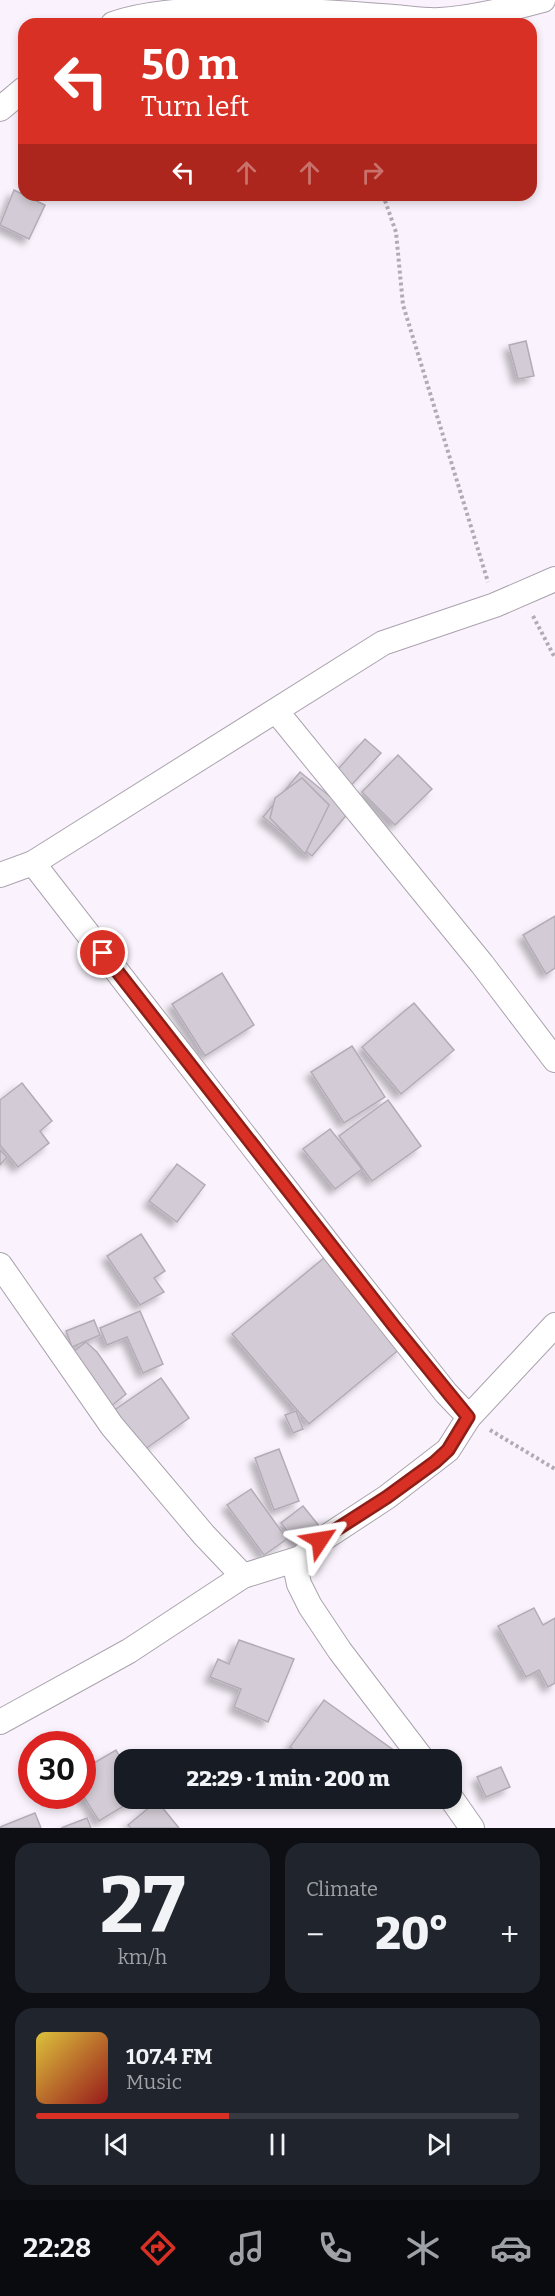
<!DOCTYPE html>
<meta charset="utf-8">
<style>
body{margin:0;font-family:Bitter,serif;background:#20242c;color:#f1f3f6;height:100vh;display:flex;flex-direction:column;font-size:22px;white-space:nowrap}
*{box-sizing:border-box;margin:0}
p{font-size:20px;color:#9ea1a6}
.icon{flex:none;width:33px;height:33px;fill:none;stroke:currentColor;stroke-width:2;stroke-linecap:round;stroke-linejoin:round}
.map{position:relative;height:1828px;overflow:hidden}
.side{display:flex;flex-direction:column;gap:15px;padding:15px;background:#0d0f14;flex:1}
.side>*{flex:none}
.top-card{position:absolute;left:18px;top:18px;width:519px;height:183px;border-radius:18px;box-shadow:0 3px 9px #0003;background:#d93025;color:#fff;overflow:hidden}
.speed{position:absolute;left:18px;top:1731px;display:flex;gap:12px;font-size:30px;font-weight:700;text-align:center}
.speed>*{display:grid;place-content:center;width:78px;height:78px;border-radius:50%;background:#171b24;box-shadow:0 3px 9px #0003;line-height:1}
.speed .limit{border:9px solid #d22;background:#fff;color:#111}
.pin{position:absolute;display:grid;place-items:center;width:51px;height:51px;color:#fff;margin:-26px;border:3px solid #fff;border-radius:50%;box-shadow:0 2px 6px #0007}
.me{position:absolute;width:66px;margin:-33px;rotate:57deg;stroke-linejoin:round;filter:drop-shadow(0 0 4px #0008)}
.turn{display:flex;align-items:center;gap:21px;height:126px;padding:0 24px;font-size:27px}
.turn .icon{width:78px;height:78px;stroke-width:2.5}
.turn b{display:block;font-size:42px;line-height:51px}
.lanes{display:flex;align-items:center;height:57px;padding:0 24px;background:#0003;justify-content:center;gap:30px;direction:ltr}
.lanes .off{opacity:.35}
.big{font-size:45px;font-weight:800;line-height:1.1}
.side .widget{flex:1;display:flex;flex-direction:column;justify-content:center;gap:9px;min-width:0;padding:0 21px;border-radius:18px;background:#20242c}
.side .dial{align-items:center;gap:0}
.dial b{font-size:78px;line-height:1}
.song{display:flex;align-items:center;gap:18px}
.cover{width:72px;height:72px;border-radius:9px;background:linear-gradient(135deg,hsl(50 70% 55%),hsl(0 70% 35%))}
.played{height:6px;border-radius:3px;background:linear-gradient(90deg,#d93025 40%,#363941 40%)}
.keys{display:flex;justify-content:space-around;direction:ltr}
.heat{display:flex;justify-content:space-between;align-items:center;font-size:33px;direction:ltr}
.side .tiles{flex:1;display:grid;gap:15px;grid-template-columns:1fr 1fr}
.widget:last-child{grid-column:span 2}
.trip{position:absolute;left:114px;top:1749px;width:348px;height:60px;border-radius:18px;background:#171b24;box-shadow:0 3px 9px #0003;font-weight:800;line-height:60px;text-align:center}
.dock{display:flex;height:96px;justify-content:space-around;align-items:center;background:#090b0e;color:#9ea1a6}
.dock .icon{width:42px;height:42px}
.dock .on{color:#d93025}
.dock b{font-size:27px;color:#f1f3f6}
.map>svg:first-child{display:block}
.building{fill:#d3ccd6;stroke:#b3acb6;stroke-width:1.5;filter:url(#shadow)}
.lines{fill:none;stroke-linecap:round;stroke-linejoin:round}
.street-casing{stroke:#aaa3ad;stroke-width:26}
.path{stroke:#b1acb3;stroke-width:4;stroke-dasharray:3 3;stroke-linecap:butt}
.street{stroke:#fff;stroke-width:24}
.route-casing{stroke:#8d1f18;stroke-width:15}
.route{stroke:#d93025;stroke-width:10}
</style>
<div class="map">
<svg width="555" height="1828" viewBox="0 0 555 1828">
<defs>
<filter id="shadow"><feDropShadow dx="-5.5" dy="5.5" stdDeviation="3" flood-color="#0004"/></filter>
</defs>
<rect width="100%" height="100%" fill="#faf3fd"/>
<g class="building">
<polygon points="14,190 45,205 29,239 0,225"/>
<polygon points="526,341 534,376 518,379 509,345"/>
<polygon points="365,739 381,753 345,792 330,778"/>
<polygon points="398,755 432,789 395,825 362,792"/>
<polygon points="300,772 349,812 312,856 263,817"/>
<polygon points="302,778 329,805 305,854 270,818 275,798"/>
<polygon points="555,916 555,968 546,974 523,935"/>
<polygon points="222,973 254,1025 205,1056 172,1004"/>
<polygon points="414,1003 454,1050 401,1094 362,1047"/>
<polygon points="352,1046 385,1097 344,1123 311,1072"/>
<polygon points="22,1083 52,1121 40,1131 49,1143 18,1167 0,1145 0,1100"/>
<polygon points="388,1100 421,1146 372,1181 339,1136"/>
<polygon points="330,1129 362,1169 335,1189 303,1149"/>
<polygon points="0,1150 7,1157 0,1165"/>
<polygon points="177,1164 205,1185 177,1222 149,1201"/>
<polygon points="141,1234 165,1271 154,1278 164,1292 140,1305 107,1256"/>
<polygon points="325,1257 401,1348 309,1424 232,1334"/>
<polygon points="140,1311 163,1364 143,1373 127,1337 107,1345 100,1328"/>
<polygon points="94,1320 100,1335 72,1347 66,1331"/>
<polygon points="86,1342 97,1352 126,1394 110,1407 69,1355"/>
<polygon points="161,1378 189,1418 141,1452 113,1411"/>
<polygon points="296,1411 303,1429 293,1433 285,1415"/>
<polygon points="279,1449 299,1501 274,1510 255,1458"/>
<polygon points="251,1489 287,1539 264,1555 227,1505"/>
<polygon points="303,1506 324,1532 301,1549 281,1523"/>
<polygon points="534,1608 543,1625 555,1618 555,1683 548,1687 539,1670 526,1677 498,1626"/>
<polygon points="239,1640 294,1659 268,1722 234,1707 241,1689 210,1677 218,1659 229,1664"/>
<polygon points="324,1700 392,1749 384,1760 307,1760 290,1747"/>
<polygon points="116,1750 124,1764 124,1798 137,1798 99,1821 82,1794 82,1770"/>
<polygon points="501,1767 510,1787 486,1797 477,1777"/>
<polygon points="157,1801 179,1828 131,1828 128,1825"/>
<polygon points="35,1813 41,1828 0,1828 0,1827"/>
<polygon points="87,1818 91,1828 61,1828"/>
</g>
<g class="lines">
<g class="street-casing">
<g id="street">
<path d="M113,24C180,0 317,11 394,17C409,18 425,21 440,20C474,18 510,9 543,0"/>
<polyline points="0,109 24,89"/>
<polyline points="277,712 482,964 555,1060"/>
<polyline points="33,863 340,1259 446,1393 469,1417"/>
<polyline points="0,875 33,863 383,643 495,605 555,579"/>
<polyline points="0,1265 112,1426 204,1535 243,1576"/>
<polyline points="0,1722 129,1651 243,1576 301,1558"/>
<polyline points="423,1760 340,1651 310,1606 299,1584 296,1570 301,1558 320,1541 387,1497 448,1450 469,1417 555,1325"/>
<polyline points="451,1798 472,1828"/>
</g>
</g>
<g class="path">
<polyline points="383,195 396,232 403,305 488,582"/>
<polyline points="533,616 555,658"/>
<polyline points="490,1430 555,1469"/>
</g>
<use href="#street" class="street"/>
</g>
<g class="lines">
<g class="route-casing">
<polyline id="route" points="103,953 394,1326 468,1417 448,1450 435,1462 387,1497 320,1540"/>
</g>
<use href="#route" class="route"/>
</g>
</svg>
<div class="speed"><div class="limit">30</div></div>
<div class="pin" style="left:103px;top:953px;background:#d93025"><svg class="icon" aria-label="arrive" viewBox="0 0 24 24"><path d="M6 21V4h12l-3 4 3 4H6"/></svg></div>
<svg class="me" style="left:320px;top:1540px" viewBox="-20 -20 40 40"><path d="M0-17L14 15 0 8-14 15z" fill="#d93025" stroke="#fff" stroke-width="4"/></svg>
<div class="trip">22:29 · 1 min · 200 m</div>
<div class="top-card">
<div class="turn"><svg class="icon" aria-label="left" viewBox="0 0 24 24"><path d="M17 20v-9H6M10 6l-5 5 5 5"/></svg><div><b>50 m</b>Turn left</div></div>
<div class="lanes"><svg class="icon" aria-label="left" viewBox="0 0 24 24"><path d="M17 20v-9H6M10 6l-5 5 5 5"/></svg><svg class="icon off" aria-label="ahead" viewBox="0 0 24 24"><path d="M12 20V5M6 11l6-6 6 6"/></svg><svg class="icon off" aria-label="ahead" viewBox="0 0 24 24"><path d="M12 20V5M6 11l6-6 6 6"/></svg><svg class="icon off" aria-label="right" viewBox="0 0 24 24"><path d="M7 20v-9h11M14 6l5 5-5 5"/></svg></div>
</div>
</div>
<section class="side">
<div class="tiles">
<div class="widget dial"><b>27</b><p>km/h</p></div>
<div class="widget"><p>Climate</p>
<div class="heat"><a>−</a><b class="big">20°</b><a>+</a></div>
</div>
<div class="widget">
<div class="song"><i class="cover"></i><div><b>107.4 FM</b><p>Music</p></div></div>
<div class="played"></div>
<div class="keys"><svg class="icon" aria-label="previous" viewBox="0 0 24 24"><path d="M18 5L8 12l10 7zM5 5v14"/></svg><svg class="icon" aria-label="pause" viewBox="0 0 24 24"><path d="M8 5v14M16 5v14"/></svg><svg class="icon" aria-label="next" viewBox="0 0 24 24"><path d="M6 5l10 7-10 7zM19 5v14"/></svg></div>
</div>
</div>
</section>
<nav class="dock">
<b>22:28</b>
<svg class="icon on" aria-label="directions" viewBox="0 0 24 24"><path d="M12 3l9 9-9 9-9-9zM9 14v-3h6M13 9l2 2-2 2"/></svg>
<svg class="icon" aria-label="music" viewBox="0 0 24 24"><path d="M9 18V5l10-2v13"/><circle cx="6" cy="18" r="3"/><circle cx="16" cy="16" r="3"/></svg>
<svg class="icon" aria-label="phone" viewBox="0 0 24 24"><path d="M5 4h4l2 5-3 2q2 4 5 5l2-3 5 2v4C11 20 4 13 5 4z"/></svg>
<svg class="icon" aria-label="climate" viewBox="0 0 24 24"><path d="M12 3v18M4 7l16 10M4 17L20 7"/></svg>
<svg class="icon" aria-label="car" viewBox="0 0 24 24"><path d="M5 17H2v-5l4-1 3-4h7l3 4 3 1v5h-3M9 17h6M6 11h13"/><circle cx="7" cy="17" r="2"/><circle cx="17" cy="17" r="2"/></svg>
</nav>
